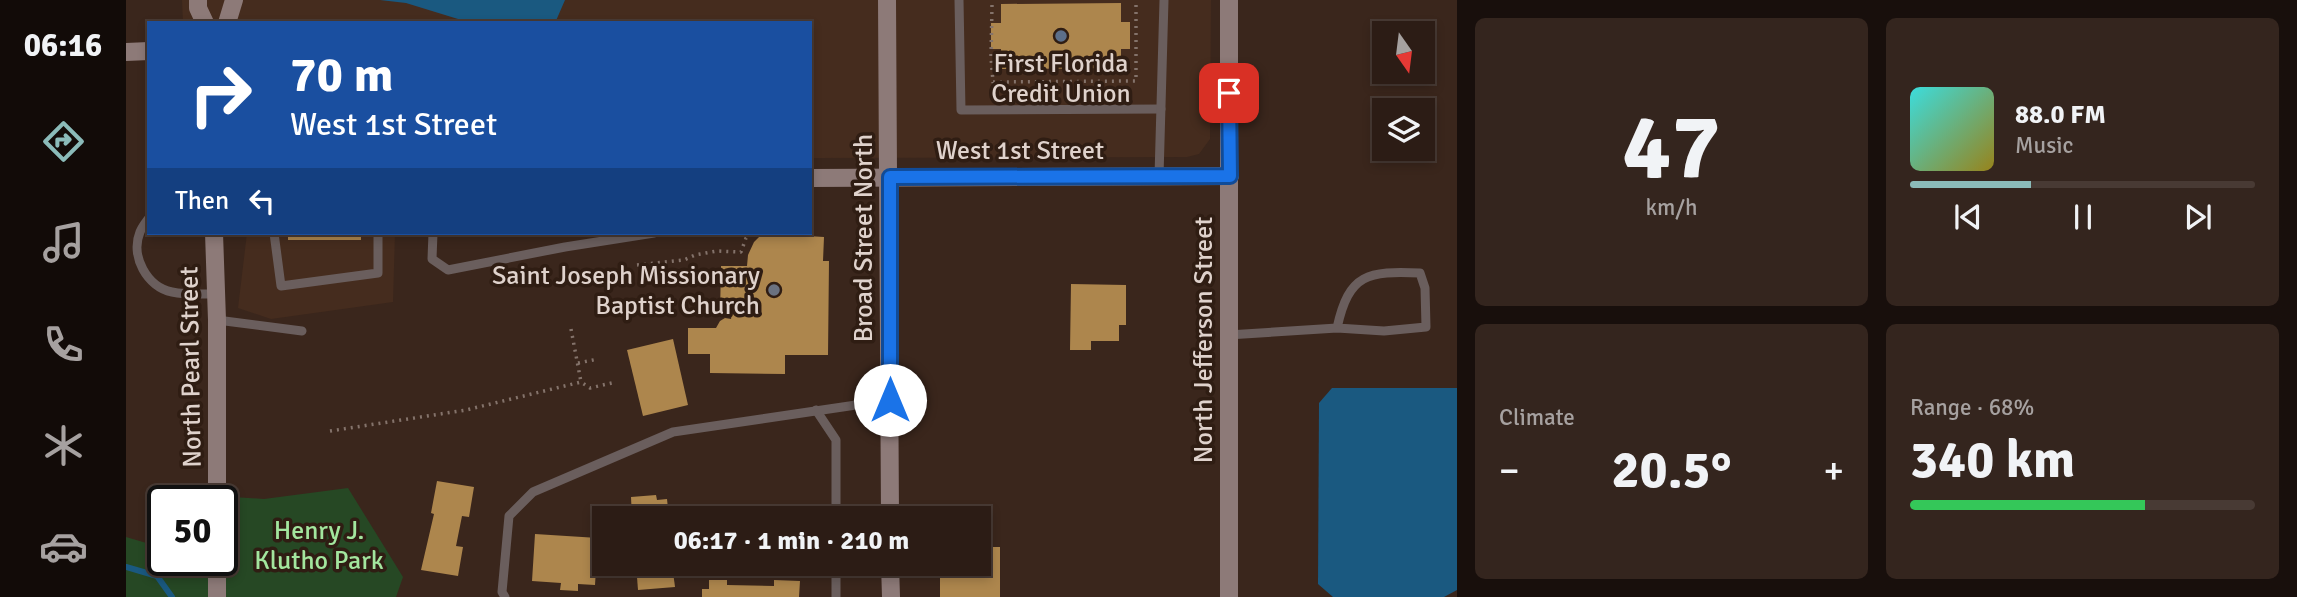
<!DOCTYPE html>
<meta charset="utf-8">
<style>
body{margin:0;font-family:Signika,sans-serif;background:#34251e;color:#f1f3f6;height:100vh;display:flex;flex-direction:column;font-size:26px;white-space:nowrap}
*{box-sizing:border-box;margin:0}
p{font-size:23px;color:#a6a1a0}
.icon{flex:none;width:38px;height:38px;fill:none;stroke:currentColor;stroke-width:2;stroke-linecap:round;stroke-linejoin:round}
.map{position:relative;flex:1;overflow:hidden}
.panel{display:flex;flex-direction:column;gap:18px;padding:18px;background:#180f0c;width:840px}
.panel>*{flex:none}
.hud{position:absolute;left:21px;top:21px;width:665px;height:214px;border-radius:0px;box-shadow:0 4px 10px #0003,0 0 0 2px #483a34;background:#1a4fa0;color:#fff;overflow:hidden}
.needle{width:46px;rotate:166deg}
.fabs{position:absolute;left:1246px;top:21px;display:grid;gap:14px}
.fabs a{display:grid;place-items:center;width:63px;height:63px;border-radius:0px;background:#2c1c15;box-shadow:0 4px 10px #0003,0 0 0 2px #483a34;font-size:35px}
.speed{position:absolute;left:21px;top:485px;display:flex;gap:14px;font-size:35px;font-weight:700;text-align:center}
.speed>*{display:grid;place-content:center;width:91px;height:91px;border-radius:50%;background:#2c1c15;box-shadow:0 4px 10px #0003,0 0 0 2px #483a34;line-height:1}
.speed .limit{border:4px solid #111;border-radius:10px;background:#fff;color:#111}
.pin{position:absolute;display:grid;place-items:center;width:60px;height:60px;color:#fff;margin:-30px;border-radius:14px;box-shadow:0 4px 10px #0006}
.me{position:absolute;width:77px;margin:-38px;rotate:0deg;stroke-linejoin:round;filter:drop-shadow(0 0 5px #0008)}
.turn{display:flex;align-items:center;gap:24px;height:147px;padding:0 28px;font-size:32px}
.turn .icon{width:91px;height:91px;stroke-width:2.5}
.turn b{display:block;font-size:49px;line-height:60px}
.then{display:flex;align-items:center;height:66px;padding:0 28px;background:#0003;gap:14px;font-size:26px}
.big{font-size:52px;font-weight:800;line-height:1.1}
.panel .tile{flex:1;display:flex;flex-direction:column;justify-content:center;gap:10px;min-width:0;padding:0 24px;border-radius:10px;background:#34251e}
.panel .dial{align-items:center;gap:0}
.dial b{font-size:91px;line-height:1}
.song{display:flex;align-items:center;gap:21px}
.cover{width:84px;height:84px;border-radius:10px;background:linear-gradient(135deg,hsl(180 70% 55%),hsl(50 70% 35%))}
.played{height:7px;border-radius:4px;background:linear-gradient(90deg,#8bbbb9 35%,#483a34 35%)}
.keys{display:flex;justify-content:space-around;direction:ltr}
.heat{display:flex;justify-content:space-between;align-items:center;font-size:38px;direction:ltr}
.charge{height:10px;border-radius:5px;background:linear-gradient(90deg,#34c759 68%,#483a34 0)}
.panel .tiles{flex:1;display:grid;gap:18px;grid-template-columns:repeat(2,1fr)}
.trip{position:absolute;left:466px;top:506px;width:399px;height:70px;border-radius:0px;background:#2c1c15;box-shadow:0 4px 10px #0003,0 0 0 2px #483a34;font-weight:800;line-height:70px;text-align:center}
main{display:flex;flex:1;min-height:0}
.dock{display:flex;flex-direction:column;width:126px;justify-content:space-around;align-items:center;background:#120b08;color:#a6a1a0}
.dock .icon{width:49px;height:49px}
.dock .active{color:#8bbbb9}
.dock b{font-size:32px;color:#f1f3f6}
.map>svg:first-child{display:block}
.built{fill:#452c1e}
.green{fill:#264824}
.water{fill:#1a5980}
.lines{fill:none;stroke-linecap:round;stroke-linejoin:round}
.stream{stroke:#1a5980;stroke-width:6}
.building{fill:#ad864d}
.path{stroke:#84736b;stroke-width:3.5;stroke-dasharray:2 5;stroke-linecap:butt}
.lane{stroke:#6a5e5d;stroke-width:9}
.secondary{stroke:#8d7a78;stroke-width:18}
.route-casing{stroke:#114b97;stroke-width:18}
.route{stroke:#1a73e8;stroke-width:12}
.service-dot{fill:#5c6f8a;stroke:#2f1d13;stroke-width:2.5}
.worship-dot{fill:#6b7280;stroke:#2f1d13;stroke-width:2.5}
.labels{text-anchor:middle;stroke-width:7;stroke-linejoin:round;paint-order:stroke}
.poi-label{font-size:26px;fill:#dfd2cc;stroke:#2f1d13}
.street-label{font-size:26px;fill:#dfd2cc;stroke:#2f1d13}
.park-label{font-size:26px;fill:#a3e69e;stroke:#2f1d13}
</style>
<main>
<nav class="dock">
<b>06:16</b>
<svg class="icon active" aria-label="directions" viewBox="0 0 24 24"><path d="M12 3l9 9-9 9-9-9zM9 14v-3h6M13 9l2 2-2 2"/></svg>
<svg class="icon" aria-label="music" viewBox="0 0 24 24"><path d="M9 18V5l10-2v13"/><circle cx="6" cy="18" r="3"/><circle cx="16" cy="16" r="3"/></svg>
<svg class="icon" aria-label="phone" viewBox="0 0 24 24"><path d="M5 4h4l2 5-3 2q2 4 5 5l2-3 5 2v4C11 20 4 13 5 4z"/></svg>
<svg class="icon" aria-label="climate" viewBox="0 0 24 24"><path d="M12 3v18M4 7l16 10M4 17L20 7"/></svg>
<svg class="icon" aria-label="car" viewBox="0 0 24 24"><path d="M5 17H2v-5l4-1 3-4h7l3 4 3 1v5h-3M9 17h6M6 11h13"/><circle cx="7" cy="17" r="2"/><circle cx="17" cy="17" r="2"/></svg>
</nav>
<div class="map">
<svg width="1331" height="597" viewBox="0 0 1331 597">
<rect width="100%" height="100%" fill="#3a261c"/>
<g class="built">
<polygon points="56,0 1085,0 1084,139 1073,154 1061,157 684,158 684,23 57,23"/>
<polygon points="121,233 269,233 267,302 145,319 112,308"/>
</g>
<polygon class="green" points="222,488 277,577 270,597 0,597 0,537 34,547 37,538 37,560 96,560 96,500 44,500 46,493 138,499"/>
<g class="water">
<polygon points="254,0 439,0 429,23 345,23 280,3"/>
<polygon points="1206,388 1331,388 1331,590 1318,597 1207,597 1192,584 1193,403"/>
</g>
<g class="lines">
<polyline class="stream" points="0,567 31,576 46,597"/>
</g>
<g class="building">
<polygon points="995,3 995,22 1004,22 1004,49 995,49 995,68 875,69 875,49 865,49 865,23 875,23 875,4"/>
<rect x="162" y="233" width="73" height="7"/>
<polygon points="637,233 681,233 681,236 698,237 697,261 703,261 702,355 659,355 659,374 584,373 584,354 562,354 562,328 590,328 594,321 599,318 605,319 606,313 594,313 595,266 621,266 622,255 628,242"/>
<polygon points="945,284 1000,285 1000,325 993,325 993,341 965,341 965,350 944,350"/>
<polygon points="547,339 562,405 517,416 501,350"/>
<polygon points="311,481 348,487 343,517 336,516 330,546 337,547 332,576 295,570 308,514 305,513"/>
<polygon points="530,495 531,500 541,499 543,518 506,518 505,497"/>
<polygon points="409,534 472,538 469,585 452,584 452,591 434,590 435,583 406,581"/>
<polygon points="852,547 874,547 874,597 814,597 814,564 852,564"/>
<polygon points="510,564 546,564 549,587 512,590"/>
<polygon points="583,580 601,580 601,585 648,586 648,580 674,581 673,597 576,597 576,589 583,589"/>
</g>
<g class="lines">
<g class="path">
<polyline points="866,5 865,57 867,82 1010,81 1010,0"/>
<polyline points="511,265 558,260 569,255 591,251 615,252 620,238 626,233"/>
<polyline points="445,329 455,382"/>
<polyline points="452,363 472,359"/>
<polyline points="204,431 340,410 455,382 464,388 490,382"/>
</g>
<g class="lane">
<polyline points="833,0 835,110 1035,109"/>
<polyline points="1033,176 1038,0"/>
<path d="M23,218C20,222 16,227 14,232C4,256 21,287 46,292C60,295 76,294 90,294"/>
<polyline points="148,233 155,286 252,273 252,233"/>
<polyline points="307,233 306,259 322,270 439,247 528,233"/>
<polyline points="91,320 176,331"/>
<path d="M1102,335L1211,328L1258,331L1300,327L1299,288L1294,273C1242,271 1223,273 1211,328"/>
<polyline points="690,410 710,440 710,518"/>
<polyline points="710,564 710,597"/>
<polyline points="379,597 376,592 383,516 407,492 547,432 764,400"/>
</g>
<g class="secondary">
<polyline points="72,0 72,8 79,23"/>
<polyline points="761,0 764,518"/>
<polyline points="1103,0 1103,597"/>
<polyline points="101,23 108,0"/>
<polyline points="0,52 23,51"/>
<polyline points="684,178 1104,176"/>
<polyline points="88,233 91,320 91,500"/>
<polyline points="91,560 91,597"/>
<polyline points="764,564 765,597"/>
</g>
</g>
<g class="lines">
<g class="route-casing">
<polyline id="route" points="764,400 764,177 1104,176 1103,93"/>
</g>
<use href="#route" class="route"/>
</g>
<circle class="service-dot" cx="935" cy="36" r="7"/>
<circle class="worship-dot" cx="648" cy="290" r="7"/>
<g class="labels">
<g class="poi-label">
<text x="935" y="72">First Florida<tspan x="935" dy="30">Credit Union</tspan></text>
<text x="634" y="284" text-anchor="end">Saint Joseph Missionary<tspan x="634" dy="30">Baptist Church</tspan></text>
</g>
<g class="street-label">
<text x="894" y="159">West 1st Street</text>
<text transform="translate(737 238) rotate(-90)" y="9">Broad Street North</text>
<text transform="translate(1077 340) rotate(-90)" y="9">North Jefferson Street</text>
<text transform="translate(64 367) rotate(-91)" y="9">North Pearl Street</text>
</g>
<g class="park-label">
<text x="193" y="539">Henry J.<tspan x="193" dy="30">Klutho Park</tspan></text>
</g>
</g>
</svg>
<div class="fabs">
<a><svg class="needle" viewBox="-14 -14 28 28"><path d="M0-13l5 13h-10z" fill="#e53935"/><path d="M0 13l5-13h-10z" fill="#a6a1a0"/></svg></a>
<a><svg class="icon" aria-label="layers" viewBox="0 0 24 24"><path d="M12 4l9 5-9 5-9-5zM3 14l9 5 9-5"/></svg></a>
</div>
<div class="speed"><div class="limit">50</div></div>
<div class="pin" style="left:1103px;top:93px;background:#d93025"><svg class="icon" aria-label="arrive" viewBox="0 0 24 24"><path d="M6 21V4h12l-3 4 3 4H6"/></svg></div>
<svg class="me" style="left:764px;top:400px" viewBox="-20 -20 40 40"><circle r="19" fill="#fff"/><path d="M0-13L10 11 0 6-10 11z" fill="#1a73e8"/></svg>
<div class="trip">06:17 · 1 min · 210 m</div>
<div class="hud">
<div class="turn"><svg class="icon" aria-label="right" viewBox="0 0 24 24"><path d="M7 20v-9h11M14 6l5 5-5 5"/></svg><div><b>70 m</b>West 1st Street</div></div>
<div class="then">Then<svg class="icon" aria-label="left" viewBox="0 0 24 24"><path d="M17 20v-9H6M10 6l-5 5 5 5"/></svg></div>
</div>
</div>
<section class="panel">
<div class="tiles">
<div class="tile dial"><b>47</b><p>km/h</p></div>
<div class="tile">
<div class="song"><i class="cover"></i><div><b>88.0 FM</b><p>Music</p></div></div>
<div class="played"></div>
<div class="keys"><svg class="icon" aria-label="previous" viewBox="0 0 24 24"><path d="M18 5L8 12l10 7zM5 5v14"/></svg><svg class="icon" aria-label="pause" viewBox="0 0 24 24"><path d="M8 5v14M16 5v14"/></svg><svg class="icon" aria-label="next" viewBox="0 0 24 24"><path d="M6 5l10 7-10 7zM19 5v14"/></svg></div>
</div>
<div class="tile"><p>Climate</p>
<div class="heat"><a>−</a><b class="big">20.5°</b><a>+</a></div>
</div>
<div class="tile"><p>Range · 68%</p><b class="big">340 km</b><div class="charge"></div></div>
</div>
</section>
</main>
